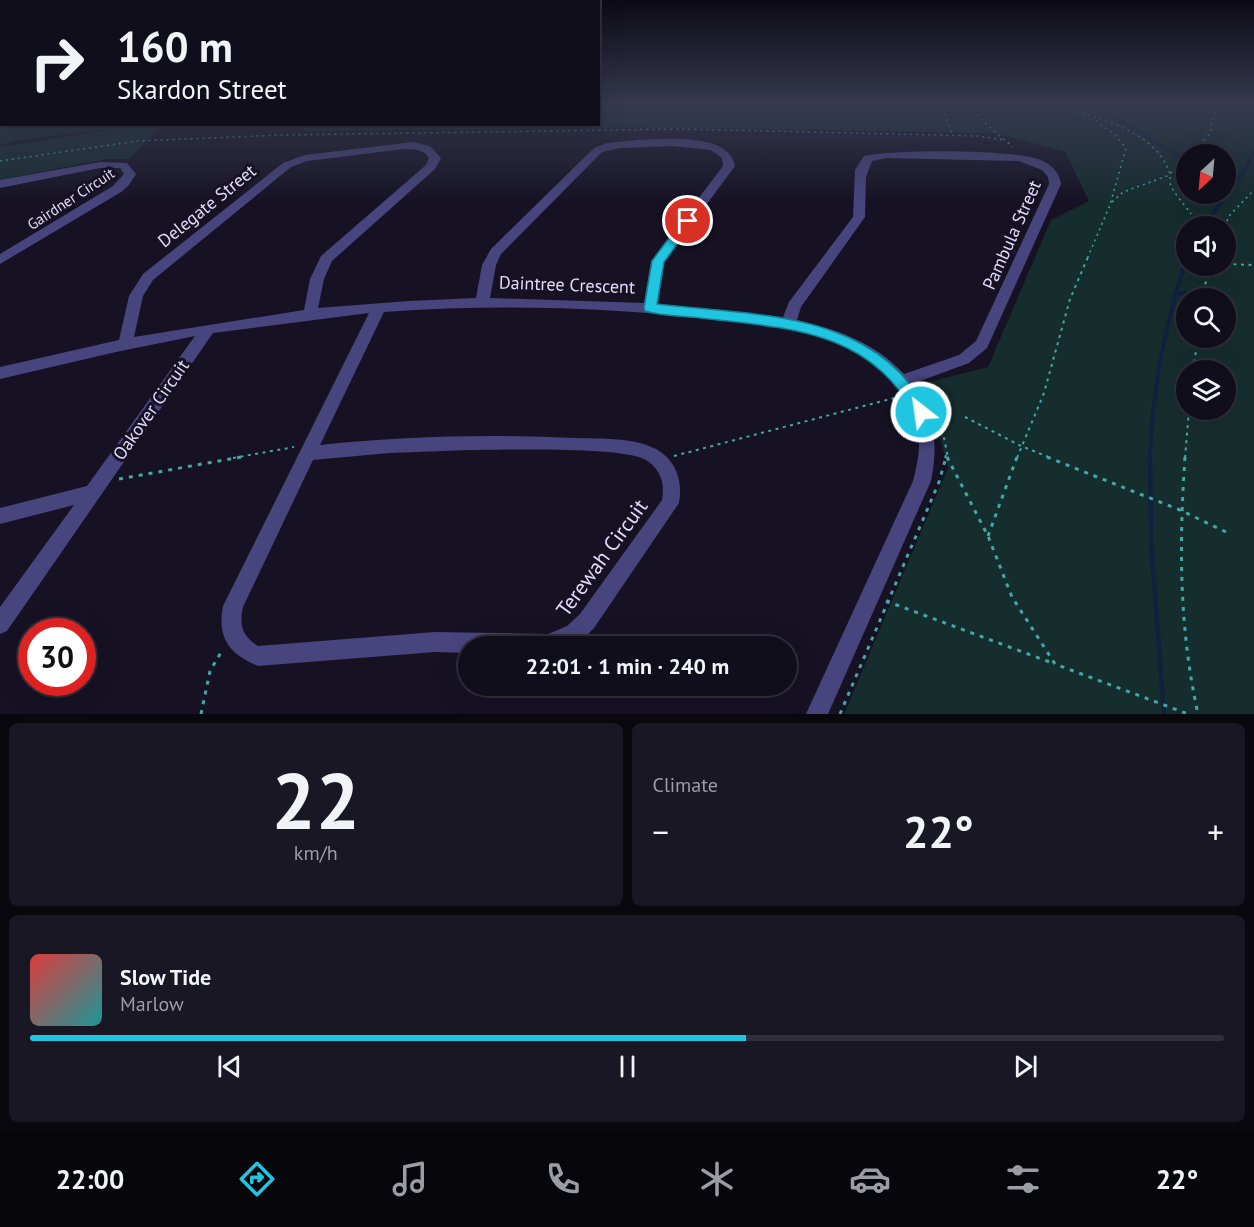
<!DOCTYPE html>
<meta charset="utf-8">
<style>
body{margin:0;font-family:"PT Sans",sans-serif;background:#191724;color:#f1f3f6;height:100vh;display:flex;flex-direction:column;font-size:22px;white-space:nowrap}
*{box-sizing:border-box;margin:0}
p{font-size:20px;color:#9c9ca3}
.icon{flex:none;width:33px;height:33px;fill:none;stroke:currentColor;stroke-width:2;stroke-linecap:round;stroke-linejoin:round}
.map{position:relative;height:714px;overflow:hidden}
.sheet{display:flex;flex-direction:column;gap:9px;padding:9px;background:#09080f;flex:1}
.sheet>*{flex:none}
.banner{position:absolute;left:0px;top:0px;width:600px;height:126px;box-shadow:0 6px 24px #0002,0 0 0 2px #302e3a;background:#100e1b;color:#f1f3f6;overflow:hidden}
.needle{width:39px;rotate:206deg}
.tools{position:absolute;left:1176px;top:144px;display:grid;gap:12px}
.tools a{display:grid;place-items:center;width:60px;height:60px;border-radius:50%;background:#100e1b;box-shadow:0 6px 24px #0002,0 0 0 2px #302e3a;font-size:30px}
.speed{position:absolute;left:18px;top:618px;display:flex;gap:12px;font-size:30px;font-weight:700;text-align:center}
.speed>*{display:grid;place-content:center;width:78px;height:78px;border-radius:50%;background:#100e1b;box-shadow:0 6px 24px #0002,0 0 0 2px #302e3a;line-height:1}
.speed .limit{border:9px solid #d22;background:#fff;color:#111}
.pin{position:absolute;display:grid;place-items:center;width:51px;height:51px;color:#fff;margin:-26px;border:3px solid #fff;border-radius:50%;box-shadow:0 2px 6px #0007}
.me{position:absolute;width:66px;margin:-33px;rotate:330deg;stroke-linejoin:round;filter:drop-shadow(0 0 4px #0008)}
.turn{display:flex;align-items:center;gap:21px;height:126px;padding:0 18px;font-size:27px}
.turn .icon{width:78px;height:78px;stroke-width:2.5}
.turn b{display:block;font-size:42px;line-height:51px}
.big{font-size:45px;font-weight:800;line-height:1.1}
.sheet .widget{flex:1;display:flex;flex-direction:column;justify-content:center;gap:9px;min-width:0;padding:0 21px;border-radius:9px;background:#191724}
.sheet .dial{align-items:center;gap:0}
.dial b{font-size:78px;line-height:1}
.song{display:flex;align-items:center;gap:18px}
.cover{width:72px;height:72px;border-radius:9px;background:linear-gradient(135deg,hsl(0 70% 55%),hsl(180 70% 35%))}
.played{height:6px;border-radius:3px;background:linear-gradient(90deg,#20c5e1 60%,#302e3a 60%)}
.keys{display:flex;justify-content:space-around;direction:ltr}
.heat{display:flex;justify-content:space-between;align-items:center;font-size:33px;direction:ltr}
.sheet .tiles{flex:1;display:grid;gap:9px;grid-template-columns:1fr 1fr}
.widget:last-child{grid-column:span 2}
.trip{position:absolute;left:458px;top:636px;width:339px;height:60px;border-radius:30px;background:#100e1b;box-shadow:0 6px 24px #0002,0 0 0 2px #302e3a;font-weight:800;line-height:60px;text-align:center}
.tabs{display:flex;height:96px;justify-content:space-around;align-items:center;background:#06060b;color:#9c9ca3}
.tabs .icon{width:42px;height:42px}
.tabs .current{color:#20c5e1}
.tabs b{font-size:27px;color:#f1f3f6}
.map>svg:first-child{display:block}
.green{fill:#162d2e;fill-rule:evenodd}
.lines{fill:none;stroke-linecap:round;stroke-linejoin:round}
.stream-far2{stroke:#11203e;stroke-width:3}
.stream-far1{stroke:#11203e;stroke-width:4}
.stream{stroke:#11203e;stroke-width:4.5}
.path-far2{stroke:#40a9a7;stroke-width:1.5;stroke-dasharray:2 4;stroke-linecap:butt}
.path-far1{stroke:#40a9a7;stroke-width:2;stroke-dasharray:3 4.5;stroke-linecap:butt}
.path{stroke:#40a9a7;stroke-width:3;stroke-dasharray:4 6;stroke-linecap:butt}
.minor{fill:#48447d;fill-rule:evenodd}
.route{fill:#20c5e1;stroke:#158092;stroke-width:1.5}
.labels{text-anchor:middle;stroke-width:6;stroke-linejoin:round;paint-order:stroke}
.far-street-label{font-size:15px;fill:#e0dbfa;stroke:#161224}
.street-label{font-size:18px;fill:#e0dbfa;stroke:#161224}
.near-street-label{font-size:21px;fill:#e0dbfa;stroke:#161224}
</style>
<div class="map">
<svg width="1254" height="714" viewBox="0 0 1254 714">
<rect width="100%" height="100%" fill="#161224"/>
<g class="green">
<polygon points="0,104 2,124 141,125 19,140 0,145"/>
<path d="M599,104H1254V714H844L948,468L935,418L920,393L929,382L988,367L1051,220L1089,201L1065,152L999,134L938,132L620,127L304,131L303,125L598,124ZM1226,154V194H1186V154ZM1226,226V266H1186V226ZM1186,298H1226V338H1186ZM1226,370V410H1186V370Z"/>
<polygon points="148,124 161,125 129,159 107,159 0,180 0,147"/>
</g>
<g class="lines">
<g class="stream-far2">
<polyline points="1065,104 1112,115 1186,161"/>
<polyline points="1226,175 1238,180"/>
<polyline points="1204,226 1247,167 1254,152"/>
</g>
<g class="stream-far1">
<polyline points="1174,295 1185,293 1210,298"/>
<polyline points="1226,304 1230,305"/>
<path d="M1150,458C1152,388 1165,327 1186,260"/>
</g>
<polyline class="stream" points="1150,457 1151,541 1164,714"/>
<g class="path-far2">
<polyline points="946,104 942,107 953,136"/>
<polyline points="971,104 979,118 1013,147"/>
<polyline points="972,104 1016,108 1059,107 1096,121 1115,135 1126,148 1110,205 1087,259"/>
<polyline points="1045,104 1054,106"/>
<polyline points="1218,106 1247,109 1254,105"/>
<path d="M1071,110C1106,121 1157,133 1170,174C1171,177 1169,180 1170,183C1173,193 1185,205 1191,214"/>
<polyline points="1192,154 1211,132 1211,122 1219,104"/>
<polyline points="0,161 138,141 283,135 681,129 977,136 1005,140"/>
<polyline points="1112,202 1123,192 1167,176 1186,160"/>
<polyline points="1226,227 1228,217 1254,190"/>
</g>
<g class="path-far1">
<polyline points="1226,264 1254,265"/>
<polyline points="1199,298 1213,266"/>
<polyline points="1193,370 1198,338"/>
<polyline points="934,409 942,428 948,458"/>
<polyline points="965,417 1021,446 1051,458"/>
<polyline points="674,456 898,397"/>
<polyline points="233,458 294,447"/>
<polyline points="945,458 946,455"/>
<polyline points="1017,458 1044,393 1070,299 1088,257"/>
<polyline points="1185,458 1189,410"/>
</g>
<g class="path">
<polyline points="947,457 988,536 1012,597 1055,664 1188,714"/>
<polyline points="1047,457 1180,510 1228,533"/>
<path d="M1185,457C1179,544 1179,628 1198,714"/>
<polyline points="119,479 241,457"/>
<polyline points="988,536 1017,457"/>
<polyline points="886,601 1055,664"/>
<polyline points="201,714 210,671 223,649"/>
<polyline points="840,714 939,482 946,457"/>
</g>
<g class="minor">
<path d="M637,140C663,139 730,132 735,166L664,262L658,304L783,317L789,302L853,217L855,170L864,156C894,149 1015,149 1041,160C1052,165 1059,172 1061,184L987,348L969,363L912,384C934,418 939,441 931,481L828,714H806L913,481C917,465 921,449 918,432C911,393 877,361 843,345C804,328 762,325 720,320C608,307 496,304 384,312L320,445C405,436 490,434 575,438C601,439 632,437 656,449C676,460 683,481 679,503L594,628L581,641L568,646H468V653L435,652L258,666C229,654 217,638 223,606L369,313L213,333L7,631L0,634V607L74,505L0,524V508L87,486L195,336L116,352L0,379V367L119,340L129,296L143,274L283,163L305,155L413,142L430,146L441,158L435,169L332,261L324,279L318,308L409,301L476,298L482,265L491,249L594,148L607,143ZM673,146L711,150L722,158L723,166L651,261L644,303L490,298L496,265L501,254L602,152L620,148ZM404,149C414,149 423,149 429,158L426,165L321,256L310,279L304,310L134,337L143,296L153,280L291,167L307,161ZM886,158L1019,161L1042,170L1048,177L1049,184L976,341L959,355L904,374C876,343 836,329 797,320L801,307L865,217L866,177L872,161ZM470,450C502,450 623,446 646,460C661,470 665,483 662,500L580,614L567,626L548,634L435,632L258,646C242,636 239,625 243,607L313,460L389,453Z"/>
<polygon points="100,162 127,163 136,174 129,185 121,192 0,264 0,254 113,186 124,174 120,168 100,168 0,188 0,180"/>
</g>
</g>
<linearGradient id="sky" x2="0" y2="1"><stop stop-color="#0c0a14"/><stop offset="0.51" stop-color="#363950"/><stop offset="1" stop-color="#363950" stop-opacity="0"/></linearGradient>
<rect width="1254" height="203" fill="url(#sky)"/>
<path class="route" d="M688,217L694,221L664,262L657,304C757,316 876,310 928,412L926,417H916C871,329 786,328 700,318C682,316 662,316 645,311L644,308L652,261L684,218Z"/>
<g class="labels">
<g class="far-street-label">
<text transform="translate(71 199) rotate(-33)" y="5">Gairdner Circuit</text>
</g>
<g class="street-label">
<text transform="translate(207 206) rotate(-39)" y="6">Delegate Street</text>
<text transform="translate(1012 235) rotate(-66)" y="6">Pambula Street</text>
<text transform="translate(567 285) rotate(2)" y="6">Daintree Crescent</text>
<text transform="translate(151 410) rotate(-55)" y="6">Oakover Circuit</text>
</g>
<g class="near-street-label">
<text transform="translate(602 558) rotate(-54)" y="7">Terewah Circuit</text>
</g>
</g>
</svg>
<div class="tools">
<a><svg class="needle" viewBox="-14 -14 28 28"><path d="M0-13l5 13h-10z" fill="#e53935"/><path d="M0 13l5-13h-10z" fill="#9c9ca3"/></svg></a>
<a><svg class="icon" aria-label="sound" viewBox="0 0 24 24"><path d="M4 9h4l5-4v14l-5-4H4zM17 9q2 3 0 6"/></svg></a>
<a><svg class="icon" aria-label="search" viewBox="0 0 24 24"><circle cx="10" cy="10" r="6"/><path d="M15 15l6 6"/></svg></a>
<a><svg class="icon" aria-label="layers" viewBox="0 0 24 24"><path d="M12 4l9 5-9 5-9-5zM3 14l9 5 9-5"/></svg></a>
</div>
<div class="speed"><div class="limit">30</div></div>
<div class="pin" style="left:688px;top:221px;background:#d93025"><svg class="icon" aria-label="arrive" viewBox="0 0 24 24"><path d="M6 21V4h12l-3 4 3 4H6"/></svg></div>
<svg class="me" style="left:921px;top:412px" viewBox="-20 -20 40 40"><circle r="17" fill="#20c5e1" stroke="#fff" stroke-width="3"/><path d="M0-11L8 9 0 5-8 9z" fill="#fff"/></svg>
<div class="trip">22:01 · 1 min · 240 m</div>
<div class="banner">
<div class="turn"><svg class="icon" aria-label="right" viewBox="0 0 24 24"><path d="M7 20v-9h11M14 6l5 5-5 5"/></svg><div><b>160 m</b>Skardon Street</div></div>
</div>
</div>
<section class="sheet">
<div class="tiles">
<div class="widget dial"><b>22</b><p>km/h</p></div>
<div class="widget"><p>Climate</p>
<div class="heat"><a>−</a><b class="big">22°</b><a>+</a></div>
</div>
<div class="widget">
<div class="song"><i class="cover"></i><div><b>Slow Tide</b><p>Marlow</p></div></div>
<div class="played"></div>
<div class="keys"><svg class="icon" aria-label="previous" viewBox="0 0 24 24"><path d="M18 5L8 12l10 7zM5 5v14"/></svg><svg class="icon" aria-label="pause" viewBox="0 0 24 24"><path d="M8 5v14M16 5v14"/></svg><svg class="icon" aria-label="next" viewBox="0 0 24 24"><path d="M6 5l10 7-10 7zM19 5v14"/></svg></div>
</div>
</div>
</section>
<nav class="tabs">
<b>22:00</b>
<svg class="icon current" aria-label="directions" viewBox="0 0 24 24"><path d="M12 3l9 9-9 9-9-9zM9 14v-3h6M13 9l2 2-2 2"/></svg>
<svg class="icon" aria-label="music" viewBox="0 0 24 24"><path d="M9 18V5l10-2v13"/><circle cx="6" cy="18" r="3"/><circle cx="16" cy="16" r="3"/></svg>
<svg class="icon" aria-label="phone" viewBox="0 0 24 24"><path d="M5 4h4l2 5-3 2q2 4 5 5l2-3 5 2v4C11 20 4 13 5 4z"/></svg>
<svg class="icon" aria-label="climate" viewBox="0 0 24 24"><path d="M12 3v18M4 7l16 10M4 17L20 7"/></svg>
<svg class="icon" aria-label="car" viewBox="0 0 24 24"><path d="M5 17H2v-5l4-1 3-4h7l3 4 3 1v5h-3M9 17h6M6 11h13"/><circle cx="7" cy="17" r="2"/><circle cx="17" cy="17" r="2"/></svg>
<svg class="icon" aria-label="filters" viewBox="0 0 24 24"><path d="M4 7h16M4 17h16"/><circle cx="9" cy="7" r="2"/><circle cx="15" cy="17" r="2"/></svg>
<b>22°</b>
</nav>
